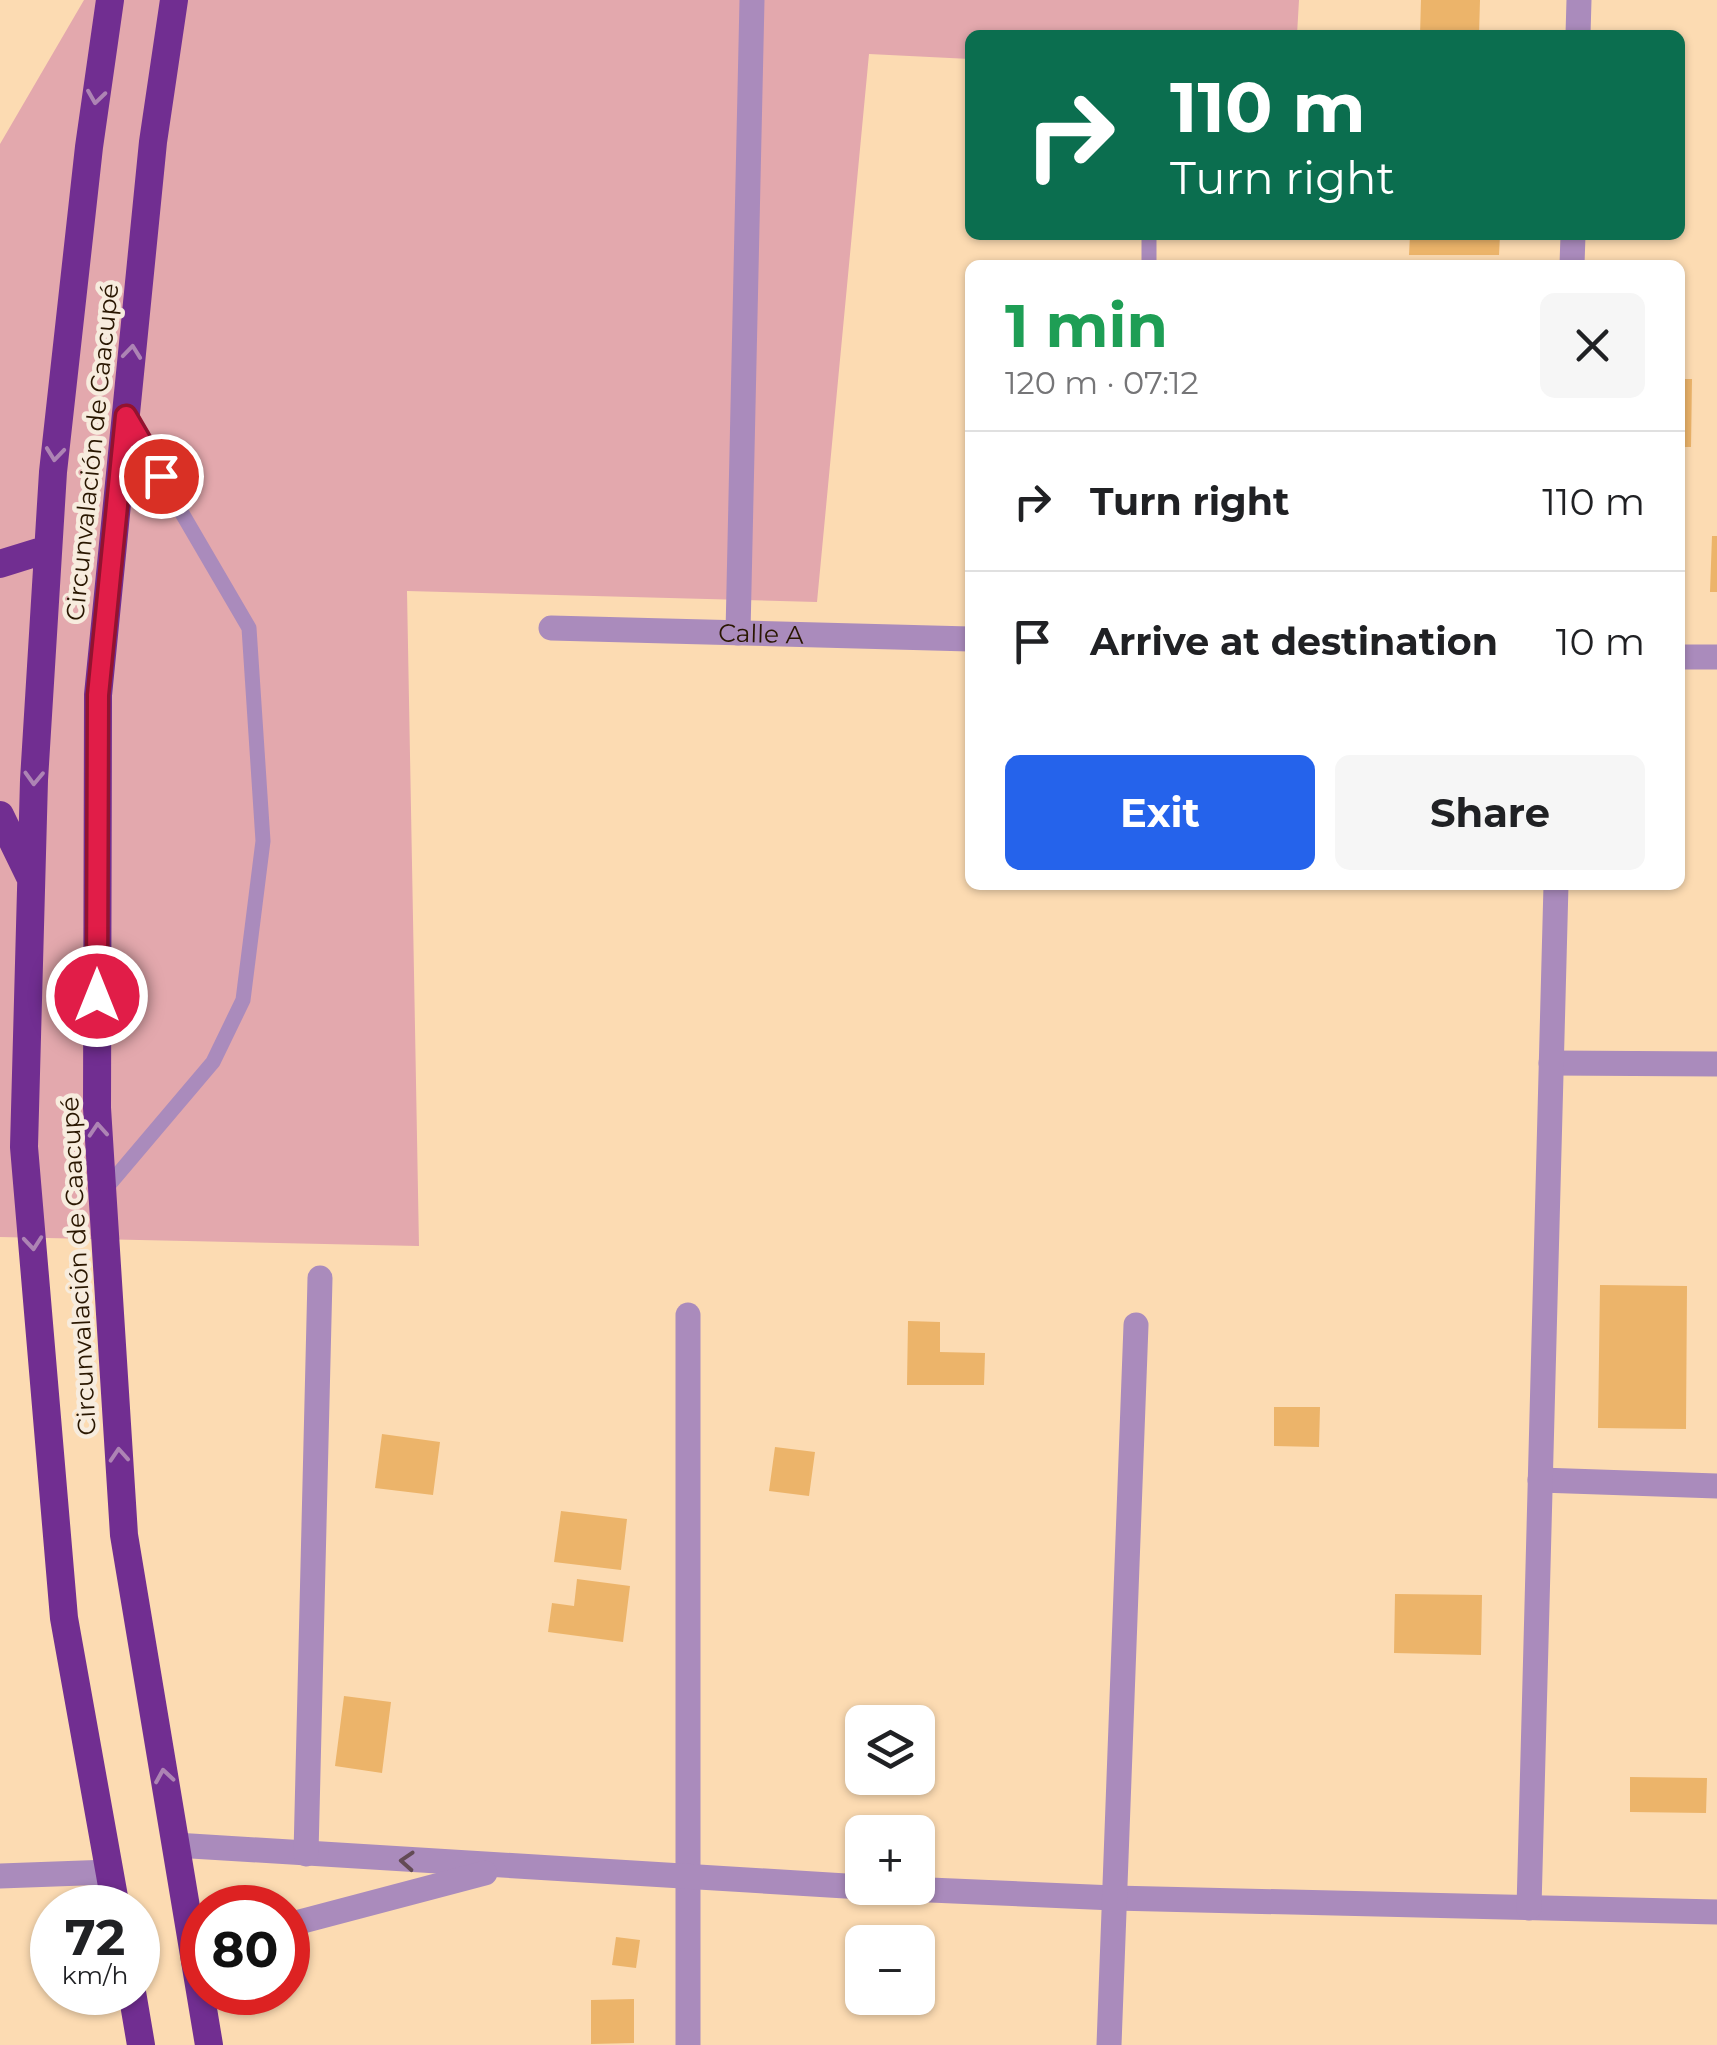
<!DOCTYPE html>
<meta charset="utf-8">
<style>
body{margin:0;font-family:Montserrat,sans-serif;background:#f6f6f6;color:#202124;height:100vh;display:flex;flex-direction:column;font-size:38px;white-space:nowrap}
*{box-sizing:border-box;margin:0}
p{font-size:32px;color:#757577}
.icon{flex:none;width:55px;height:55px;fill:none;stroke:currentColor;stroke-width:2;stroke-linecap:round;stroke-linejoin:round}
.map{position:relative;flex:1;overflow:hidden}
.panel{position:absolute;left:965px;top:260px;width:720px;height:630px;display:flex;flex-direction:column;background:#fff;border-radius:15px;box-shadow:0 2px 8px #0004}
.panel>*{flex:none}
.guide{position:absolute;left:965px;top:30px;width:720px;height:210px;border-radius:15px;box-shadow:0 2px 8px #0004;background:#0b6e4f;color:#fff;overflow:hidden}
.controls{position:absolute;left:845px;top:1705px;display:grid;gap:20px}
.controls a{display:grid;place-items:center;width:90px;height:90px;border-radius:15px;background:#fff;box-shadow:0 2px 8px #0004;font-size:50px}
.speed{position:absolute;left:30px;top:1885px;display:flex;gap:20px;font-size:50px;font-weight:700;text-align:center}
.speed>*{display:grid;place-content:center;width:130px;height:130px;border-radius:50%;background:#fff;box-shadow:0 2px 8px #0004;line-height:1}
.speed small{font-size:25px;font-weight:400}
.speed .limit{border:15px solid #d22;background:#fff;color:#111}
.pin{position:absolute;display:grid;place-items:center;width:85px;height:85px;color:#fff;margin:-42px;border:5px solid #fff;border-radius:50%;box-shadow:0 2px 10px #0007}
.me{position:absolute;width:110px;margin:-55px;rotate:0deg;stroke-linejoin:round;filter:drop-shadow(0 0 8px #0008)}
.turn{display:flex;align-items:center;gap:35px;height:210px;padding:0 40px;font-size:45px}
.turn .icon{width:130px;height:130px;stroke-width:2.5}
.turn b{display:block;font-size:70px;line-height:85px}
.round{display:grid;place-items:center;flex:none;width:105px;height:105px;border-radius:15px;background:#f6f6f6}
.overview{display:flex;align-items:center;justify-content:space-between;height:170px;padding:0 40px}
h1{font-size:60px;font-weight:700;line-height:75px;color:#1e9e55}
.button{display:flex;gap:20px;margin-top:auto;padding:20px 40px}
.button a{flex:1;height:115px;border-radius:15px;background:#2563eb;color:#fff;font-size:40px;font-weight:700;line-height:115px;text-align:center}
.button a+a{background:#f6f6f6;color:#202124}
ul{padding:0;list-style:none}
li{display:flex;align-items:center;gap:30px;height:140px;padding:0 40px;border-top:2px solid #e0e0e0}
li div{flex:1}
li b{display:block;font-size:38px}
li em{font-style:normal}
.map>svg:first-child{display:block}
.green{fill:#e3a8ad}
.building{fill:#ecb46a}
.lines{fill:none;stroke-linecap:round;stroke-linejoin:round}
.service{stroke:#aa8bbc;stroke-width:15}
.minor{stroke:#aa8bbc;stroke-width:25}
.trunk{stroke:#712e91;stroke-width:28}
.oneway{stroke:#ad84b4}
.oneway2{stroke:#634b55}
.route-casing{stroke:#92132f;stroke-width:25}
.route{stroke:#e11d48;stroke-width:18}
.labels{text-anchor:middle;dominant-baseline:central;stroke-width:9;stroke-linejoin:round;paint-order:stroke}
.street-label{font-size:25px;fill:#291600;stroke:#f7ecde}
</style>
<div class="map">
<svg width="1717" height="2045" viewBox="0 0 1717 2045">
<rect width="100%" height="100%" fill="#fcdbb2"/>
<path class="green" d="M84,0H1299L1297,35H970V59L869,54L817,602L407,591L419,1246L0,1237V144Z"/>
<path class="building" d="M1421,0H1480L1479,35H1420Z
M1410,235H1500L1499,255H1409Z
M1680,379H1692L1691,447H1680Z
M1712,536H1717V592H1710Z
M1600,1285L1687,1286L1686,1429L1598,1428Z
M908,1321L940,1322V1352L985,1353L984,1385H907Z
M1274,1407H1320L1319,1447L1274,1446Z
M382,1434L440,1442L433,1495L375,1488Z
M775,1447L815,1452L809,1496L769,1491Z
M561,1511L627,1519L621,1570L554,1562Z
M577,1579L630,1586L623,1642L548,1632L552,1603L574,1606Z
M1395,1594L1482,1595L1481,1655L1394,1653Z
M344,1696L391,1702L382,1773L335,1766Z
M1630,1777L1707,1778L1706,1813L1630,1812Z
M616,1937L640,1940L636,1968L612,1965Z
M634,1999V2043L591,2044V2000Z"/>
<g class="lines">
<path class="service" d="M1149,235V265
M102,1193L213,1062L243,1000L263,841L249,628L127,419"/>
<g class="minor">
<path d="M1578,35L1579,0"/>
<path d="M1572,265L1573,235"/>
<path id="s1" d="M551,628L970,639"/>
<path d="M738,633L752,0"/>
<path d="M1680,657H1717"/>
<path d="M1551,1063L1717,1064"/>
<path d="M688,1315V2045"/>
<path d="M1540,1480L1717,1486"/>
<path d="M175,1845L862,1887"/>
<path d="M306,1854L320,1278"/>
<path d="M0,1876L110,1872"/>
<path d="M883,1888L1114,1898L1717,1912"/>
<path d="M1529,1908L1556,885"/>
<path d="M288,1925L485,1873"/>
<path d="M1109,2045L1136,1325"/>
</g>
<path class="trunk" d="M110,0L89,147L53,472L34,780L24,1147L64,1618L116,1908
M174,0L153,142L98,695L97,1108L124,1535L209,2045
M0,564L48,549
M0,815L30,877
M132,1992L141,2045"/>
</g>
<defs><path id="oneway-chevron" d="M-2-3.5L2.5 0L-2 3.5" fill="none" stroke-width="1.6" stroke-linecap="round" stroke-linejoin="round" transform="scale(2.5)"/></defs>
<g class="oneway">
<use href="#oneway-chevron" transform="translate(96 97) rotate(98)"/>
<use href="#oneway-chevron" transform="translate(132 352) rotate(-84)"/>
<use href="#oneway-chevron" transform="translate(55 454) rotate(96)"/>
<use href="#oneway-chevron" transform="translate(34 778) rotate(92)"/>
<use href="#oneway-chevron" transform="translate(98 1130) rotate(-94)"/>
<use href="#oneway-chevron" transform="translate(33 1243) rotate(85)"/>
<use href="#oneway-chevron" transform="translate(119 1455) rotate(-94)"/>
<use href="#oneway-chevron" transform="translate(164 1776) rotate(-99)"/>
</g>
<use class="oneway2" href="#oneway-chevron" transform="translate(407 1861) rotate(-176)"/>
<g class="lines">
<g class="route-casing">
<path id="route" d="M97,996L98,695L126,416L161,476"/>
</g>
<use href="#route" class="route"/>
</g>
<g class="labels">
<g class="street-label">
<text transform="translate(92 452) rotate(-84)">Circunvalación de Caacupé</text>
<text stroke="none"><textPath href="#s1" startOffset="210">Calle A</textPath></text>
<text transform="translate(78 1266) rotate(-93)">Circunvalación de Caacupé</text>
</g>
</g>
</svg>
<div class="controls">
<a><svg class="icon" aria-label="layers" viewBox="0 0 24 24"><path d="M12 4l9 5-9 5-9-5zM3 14l9 5 9-5"/></svg></a>
<a>+</a>
<a>−</a>
</div>
<div class="speed"><div>72<small>km/h</small></div><div class="limit">80</div></div>
<div class="pin" style="left:161px;top:476px;background:#d93025"><svg class="icon" aria-label="arrive" viewBox="0 0 24 24"><path d="M6 21V4h12l-3 4 3 4H6"/></svg></div>
<svg class="me" style="left:97px;top:996px" viewBox="-20 -20 40 40"><circle r="17" fill="#e11d48" stroke="#fff" stroke-width="3"/><path d="M0-11L8 9 0 5-8 9z" fill="#fff"/></svg>
<div class="guide">
<div class="turn"><svg class="icon" aria-label="right" viewBox="0 0 24 24"><path d="M7 20v-9h11M14 6l5 5-5 5"/></svg><div><b>110 m</b>Turn right</div></div>
</div>
<section class="panel">
<div class="overview"><div><h1>1 min</h1><p>120 m · 07:12</p></div><a class="round"><svg class="icon" aria-label="close" viewBox="0 0 24 24"><path d="M6 6l12 12M18 6L6 18"/></svg></a></div>
<ul>
<li><svg class="icon" aria-label="right" viewBox="0 0 24 24"><path d="M7 20v-9h11M14 6l5 5-5 5"/></svg><div><b>Turn right</b></div><em>110 m</em></li>
<li><svg class="icon" aria-label="arrive" viewBox="0 0 24 24"><path d="M6 21V4h12l-3 4 3 4H6"/></svg><div><b>Arrive at destination</b></div><em>10 m</em></li>
</ul>
<div class="button"><a>Exit</a><a>Share</a></div>
</section>
</div>
